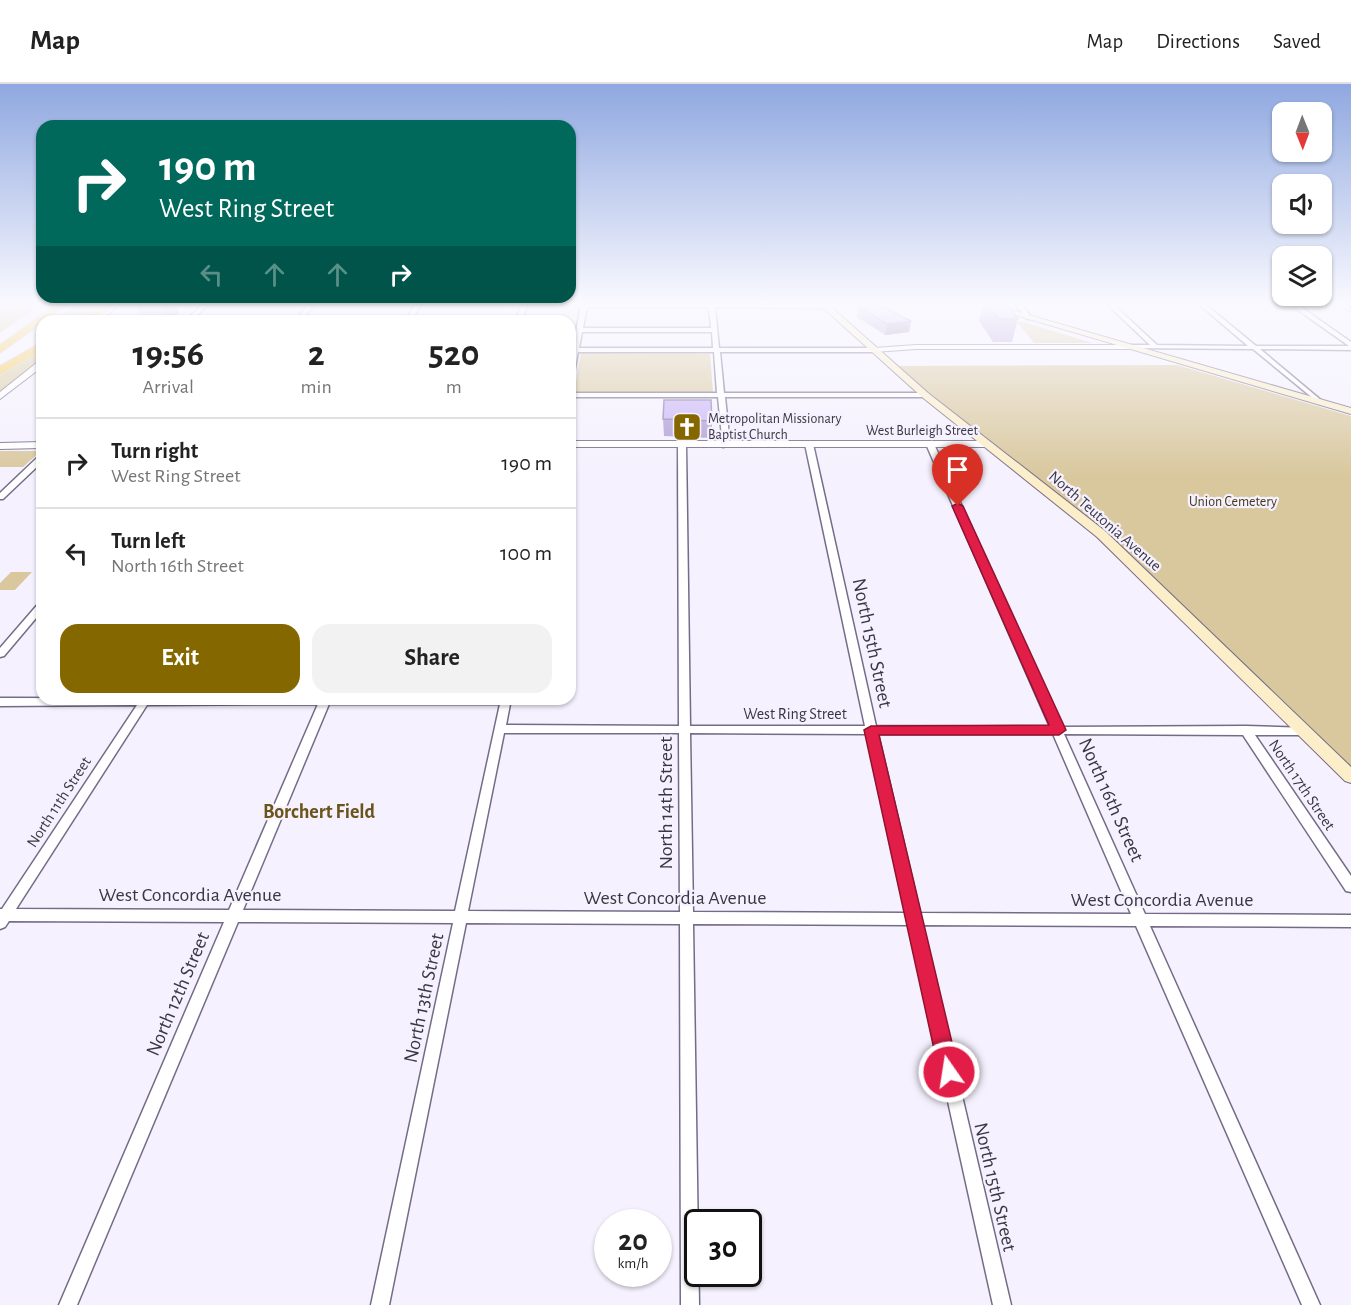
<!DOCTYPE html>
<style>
body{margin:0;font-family:"Alegreya Sans",sans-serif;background:#f2f2f2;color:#222;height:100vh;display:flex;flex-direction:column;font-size:22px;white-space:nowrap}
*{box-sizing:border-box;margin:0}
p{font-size:20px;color:#767676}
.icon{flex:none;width:33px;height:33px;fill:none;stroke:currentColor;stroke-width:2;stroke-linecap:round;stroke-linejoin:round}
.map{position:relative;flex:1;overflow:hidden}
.panel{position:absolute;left:36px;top:231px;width:540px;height:390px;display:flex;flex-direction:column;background:#fff;border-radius:18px;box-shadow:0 2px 4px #0004}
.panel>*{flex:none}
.top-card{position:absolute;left:36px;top:36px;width:540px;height:183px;border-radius:18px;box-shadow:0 2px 4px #0004;background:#00695c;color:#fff;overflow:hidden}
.needle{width:39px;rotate:179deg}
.controls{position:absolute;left:1272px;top:18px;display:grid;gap:12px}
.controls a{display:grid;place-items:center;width:60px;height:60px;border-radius:12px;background:#fff;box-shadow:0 2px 4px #0004;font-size:30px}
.speed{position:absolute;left:594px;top:1125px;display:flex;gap:12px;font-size:30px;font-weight:700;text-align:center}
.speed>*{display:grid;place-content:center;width:78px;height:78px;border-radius:50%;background:#fff;box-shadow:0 2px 4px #0004;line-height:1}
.speed small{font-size:15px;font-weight:400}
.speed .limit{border:3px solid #111;border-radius:9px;background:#fff;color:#111}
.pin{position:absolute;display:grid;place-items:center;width:51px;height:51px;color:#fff;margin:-62px -26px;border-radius:50% 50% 50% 0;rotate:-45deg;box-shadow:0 0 6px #0007}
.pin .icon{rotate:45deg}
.me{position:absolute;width:66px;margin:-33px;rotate:347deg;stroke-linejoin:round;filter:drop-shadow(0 0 4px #0008)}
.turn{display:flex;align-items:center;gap:21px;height:126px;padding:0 24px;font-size:27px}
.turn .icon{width:78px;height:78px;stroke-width:2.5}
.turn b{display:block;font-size:42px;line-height:51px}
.lanes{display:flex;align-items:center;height:57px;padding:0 24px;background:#0003;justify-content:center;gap:30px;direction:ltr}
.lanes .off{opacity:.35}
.eta{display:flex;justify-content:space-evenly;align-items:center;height:102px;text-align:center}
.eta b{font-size:36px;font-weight:700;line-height:42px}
.primary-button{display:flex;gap:12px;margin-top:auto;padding:12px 24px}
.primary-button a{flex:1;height:69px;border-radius:18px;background:#856700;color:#fff;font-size:24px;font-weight:700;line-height:69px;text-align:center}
.primary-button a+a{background:#f2f2f2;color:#222}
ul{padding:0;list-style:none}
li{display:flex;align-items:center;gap:18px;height:90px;padding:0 24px;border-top:2px solid #e0e0e0}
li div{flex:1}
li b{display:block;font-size:22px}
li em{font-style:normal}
header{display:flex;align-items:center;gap:36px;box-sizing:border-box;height:84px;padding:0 30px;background:#fff;border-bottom:2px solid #e0e0e0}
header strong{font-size:28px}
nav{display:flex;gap:33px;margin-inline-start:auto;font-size:21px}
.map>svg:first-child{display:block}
.green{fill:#d9c89e}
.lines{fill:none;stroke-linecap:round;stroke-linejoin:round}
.minor-casing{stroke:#746c87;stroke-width:3}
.tertiary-casing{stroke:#746c87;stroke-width:2}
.secondary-casing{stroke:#746c87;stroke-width:2}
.motorway-casing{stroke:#d4d3d5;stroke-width:2}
.minor{fill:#fff;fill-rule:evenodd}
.tertiary{fill:#fff;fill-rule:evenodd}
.secondary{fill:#fceec9;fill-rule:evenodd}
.motorway{fill:#f4c64c;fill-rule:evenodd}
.wall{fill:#ae9dd4}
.shaded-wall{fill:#8d7fad}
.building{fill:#cab6f7;stroke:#8d7fad;stroke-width:1.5}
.route{fill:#e11d48;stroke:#92132f;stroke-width:1.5}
.labels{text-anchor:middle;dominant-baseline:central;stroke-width:4.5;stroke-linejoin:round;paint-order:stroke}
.far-poi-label{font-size:14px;fill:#3a3642;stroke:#f5f1fe;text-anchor:start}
.far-street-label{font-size:14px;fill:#3a3642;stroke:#f5f1fe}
.far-park-label{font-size:14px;fill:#443819;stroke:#f5f1fe}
.street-label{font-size:16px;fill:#3a3642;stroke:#f5f1fe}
.near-street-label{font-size:20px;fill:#3a3642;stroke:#f5f1fe}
.quarter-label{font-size:20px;font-weight:bold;fill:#6a541a;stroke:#f5f1fe}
</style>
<header>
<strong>Map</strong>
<nav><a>Map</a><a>Directions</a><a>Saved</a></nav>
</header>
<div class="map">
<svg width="1351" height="1221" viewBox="0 0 1351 1221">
<rect width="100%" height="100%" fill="#f5f1fe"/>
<path class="green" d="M3,221H40L0,249V225Z
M76,221H105L80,237H54Z
M1017,238H1024L1092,259H1034Z
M42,264V275L0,307V289Z
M581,269L710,270L713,309H574Z
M1177,281L1351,332V693L1138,485L890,282Z
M0,367H41L23,383H0Z
M11,488H32L15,506H0V499Z"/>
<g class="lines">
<g class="minor-casing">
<path id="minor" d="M202,221H208L191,237H185Z
M308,221H314L301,237H295Z
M415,221H421L411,237H405Z
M521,221H527L522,237H516Z
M581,221H827L825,224L715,223L719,264H874L877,266L874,268H720L724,309H925L928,311L925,313H725L730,361L723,363L718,313H570V309H717L714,268H578L573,294L570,296V279ZM587,223H709L711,244H583ZM582,248H712L713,264H579Z
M1016,221H1022L1032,234L1031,235H1027Z
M1108,221H1114L1157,261L1248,262L1200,221H1206L1256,262H1349L1291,221H1298L1351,258V266L1260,265L1322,317L1323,318L1320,320L1253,265L1127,264V262L1129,261H1150Z
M806,358L813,360L876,642L1050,643L926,360L930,358L934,360L1061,643L1246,642L1309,644L1310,647L1305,651H1255L1351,792V808L1346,807L1243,651L1064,650L1145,830L1351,831V843L1150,842L1320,1221H1302L1136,842L922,841L1011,1221H993L909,841L693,840L699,1221H681L680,840L466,839L389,1221H371L453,839L238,838L77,1221H59L224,838L9,837L5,843L0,845V825H2L137,621L0,622V614L511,615L506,641L679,642L678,361L682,359L686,361L690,642H865L805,360ZM318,620L229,826L16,825L147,621ZM329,620H500L455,827L243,826ZM504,649H679L680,828L468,827ZM690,649L867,650L906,829L693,828ZM878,650H1053L1131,830L920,829Z
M39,372H42V378L3,415H0V409Z
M42,518V527L4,572L0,573V564L39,519Z"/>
</g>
<g class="tertiary-casing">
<path id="tertiary" d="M111,221H119L100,237H91Z
M916,261H1129L1133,263L1129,265H916L874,268L870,266L874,264Z
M39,277H42V283L0,315V308Z
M570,357H986L991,360L986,363H570Z
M42,358V364L0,365V359Z"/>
</g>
<g class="secondary-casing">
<path id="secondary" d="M820,221H829L928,309L1105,447L1351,683V699L1345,697L1097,453L922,313Z
M981,221H994L1351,324V330Z
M1339,221H1349L1351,228Z"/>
</g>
<g class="motorway-casing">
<path id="motorway" d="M55,221H67L0,269V261Z
M104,221H117L91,237H78Z
M42,258V266L0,291V282Z"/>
</g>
<use href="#minor" class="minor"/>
<use href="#tertiary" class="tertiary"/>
<use href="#secondary" class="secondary"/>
<use href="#motorway" class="motorway"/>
</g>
<path class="wall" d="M141,221H176L179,229L170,237H142L137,224Z
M983,221H1007L1018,235L1012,258H993L979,237Z
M858,222L911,237L909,248L885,251L857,233Z
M663,335L712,337V354L664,352Z"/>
<path class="shaded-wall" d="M167,221H176L179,229L170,237H168L163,224Z
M911,237L909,248L885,251L887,240Z"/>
<path class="building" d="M141,221H167L163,224H137Z
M988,221H1007L1018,235H998Z
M858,222H882L911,237L887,240Z
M664,316H711L712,337L663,335Z"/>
<linearGradient id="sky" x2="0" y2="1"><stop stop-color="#8fa8e0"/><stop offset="0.56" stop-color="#faf9ff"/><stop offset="1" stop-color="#faf9ff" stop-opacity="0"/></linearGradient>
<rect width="1351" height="392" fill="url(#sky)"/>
<path class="route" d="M958,419L963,422L1066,646L1059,651H879L959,988L956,995L949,998L942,995L939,988L864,646L871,642L1049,641L952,422Z"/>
<defs>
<g id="church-square" transform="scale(1.5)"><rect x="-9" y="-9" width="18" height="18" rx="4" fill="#856700" stroke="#f5f1fe"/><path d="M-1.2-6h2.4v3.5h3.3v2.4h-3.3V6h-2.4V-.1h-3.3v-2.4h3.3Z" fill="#fff"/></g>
</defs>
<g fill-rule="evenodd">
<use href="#church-square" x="687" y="343"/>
</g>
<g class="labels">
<g class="far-poi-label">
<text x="708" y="335">Metropolitan Missionary<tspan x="708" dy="16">Baptist Church</tspan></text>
</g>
<g class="far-street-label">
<text x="922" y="347">West Burleigh Street</text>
</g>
<g class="far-park-label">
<text x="1233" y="418">Union Cemetery</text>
</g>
<g class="street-label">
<text transform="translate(1105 437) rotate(41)">North Teutonia Avenue</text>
<text x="795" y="630">West Ring Street</text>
<text transform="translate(1302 701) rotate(56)">North 17th Street</text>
<text transform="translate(59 718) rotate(-57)">North 11th Street</text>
</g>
<g class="near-street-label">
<text transform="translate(872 559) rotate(78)">North 15th Street</text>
<text transform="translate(1111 716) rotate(66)">North 16th Street</text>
<text transform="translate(666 719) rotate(-90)">North 14th Street</text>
<text x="190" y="811">West Concordia Avenue</text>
<text x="675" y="814">West Concordia Avenue</text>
<text x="1162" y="816">West Concordia Avenue</text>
<text transform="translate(178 910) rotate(-67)">North 12th Street</text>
<text transform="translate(424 914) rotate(-78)">North 13th Street</text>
<text transform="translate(995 1103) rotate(77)">North 15th Street</text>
</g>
<g class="quarter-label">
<text x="319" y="728">Borchert Field</text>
</g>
</g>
</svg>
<div class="controls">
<a><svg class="needle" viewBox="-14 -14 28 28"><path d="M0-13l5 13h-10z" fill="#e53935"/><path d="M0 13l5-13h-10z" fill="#767676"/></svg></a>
<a><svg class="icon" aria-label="sound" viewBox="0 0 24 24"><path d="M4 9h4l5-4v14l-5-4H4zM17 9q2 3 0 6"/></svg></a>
<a><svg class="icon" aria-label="layers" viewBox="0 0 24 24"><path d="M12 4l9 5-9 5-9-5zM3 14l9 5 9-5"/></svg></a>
</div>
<div class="speed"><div>20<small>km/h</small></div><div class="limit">30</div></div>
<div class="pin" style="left:958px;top:422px;background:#d93025"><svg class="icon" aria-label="arrive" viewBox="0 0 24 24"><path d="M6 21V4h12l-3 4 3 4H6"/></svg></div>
<svg class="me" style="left:949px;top:988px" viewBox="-20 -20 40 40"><circle r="17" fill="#e11d48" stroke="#fff" stroke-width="3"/><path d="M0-11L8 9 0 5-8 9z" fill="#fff"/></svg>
<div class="top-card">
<div class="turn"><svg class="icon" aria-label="right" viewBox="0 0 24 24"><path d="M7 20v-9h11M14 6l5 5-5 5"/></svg><div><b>190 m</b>West Ring Street</div></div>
<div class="lanes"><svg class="icon off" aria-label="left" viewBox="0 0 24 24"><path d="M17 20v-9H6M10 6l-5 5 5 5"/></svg><svg class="icon off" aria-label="ahead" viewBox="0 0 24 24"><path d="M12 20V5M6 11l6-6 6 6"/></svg><svg class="icon off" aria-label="ahead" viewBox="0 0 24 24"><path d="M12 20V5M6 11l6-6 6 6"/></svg><svg class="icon" aria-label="right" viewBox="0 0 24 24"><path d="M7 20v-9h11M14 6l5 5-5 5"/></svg></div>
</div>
<section class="panel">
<div class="eta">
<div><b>19:56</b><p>Arrival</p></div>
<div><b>2</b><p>min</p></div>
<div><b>520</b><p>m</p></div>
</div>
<ul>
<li><svg class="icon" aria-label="right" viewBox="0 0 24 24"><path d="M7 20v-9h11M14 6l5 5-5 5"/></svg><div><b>Turn right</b><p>West Ring Street</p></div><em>190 m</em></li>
<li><svg class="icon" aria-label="left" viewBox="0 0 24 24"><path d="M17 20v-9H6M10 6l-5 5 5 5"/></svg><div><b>Turn left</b><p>North 16th Street</p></div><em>100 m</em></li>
</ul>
<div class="primary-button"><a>Exit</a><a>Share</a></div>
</section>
</div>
